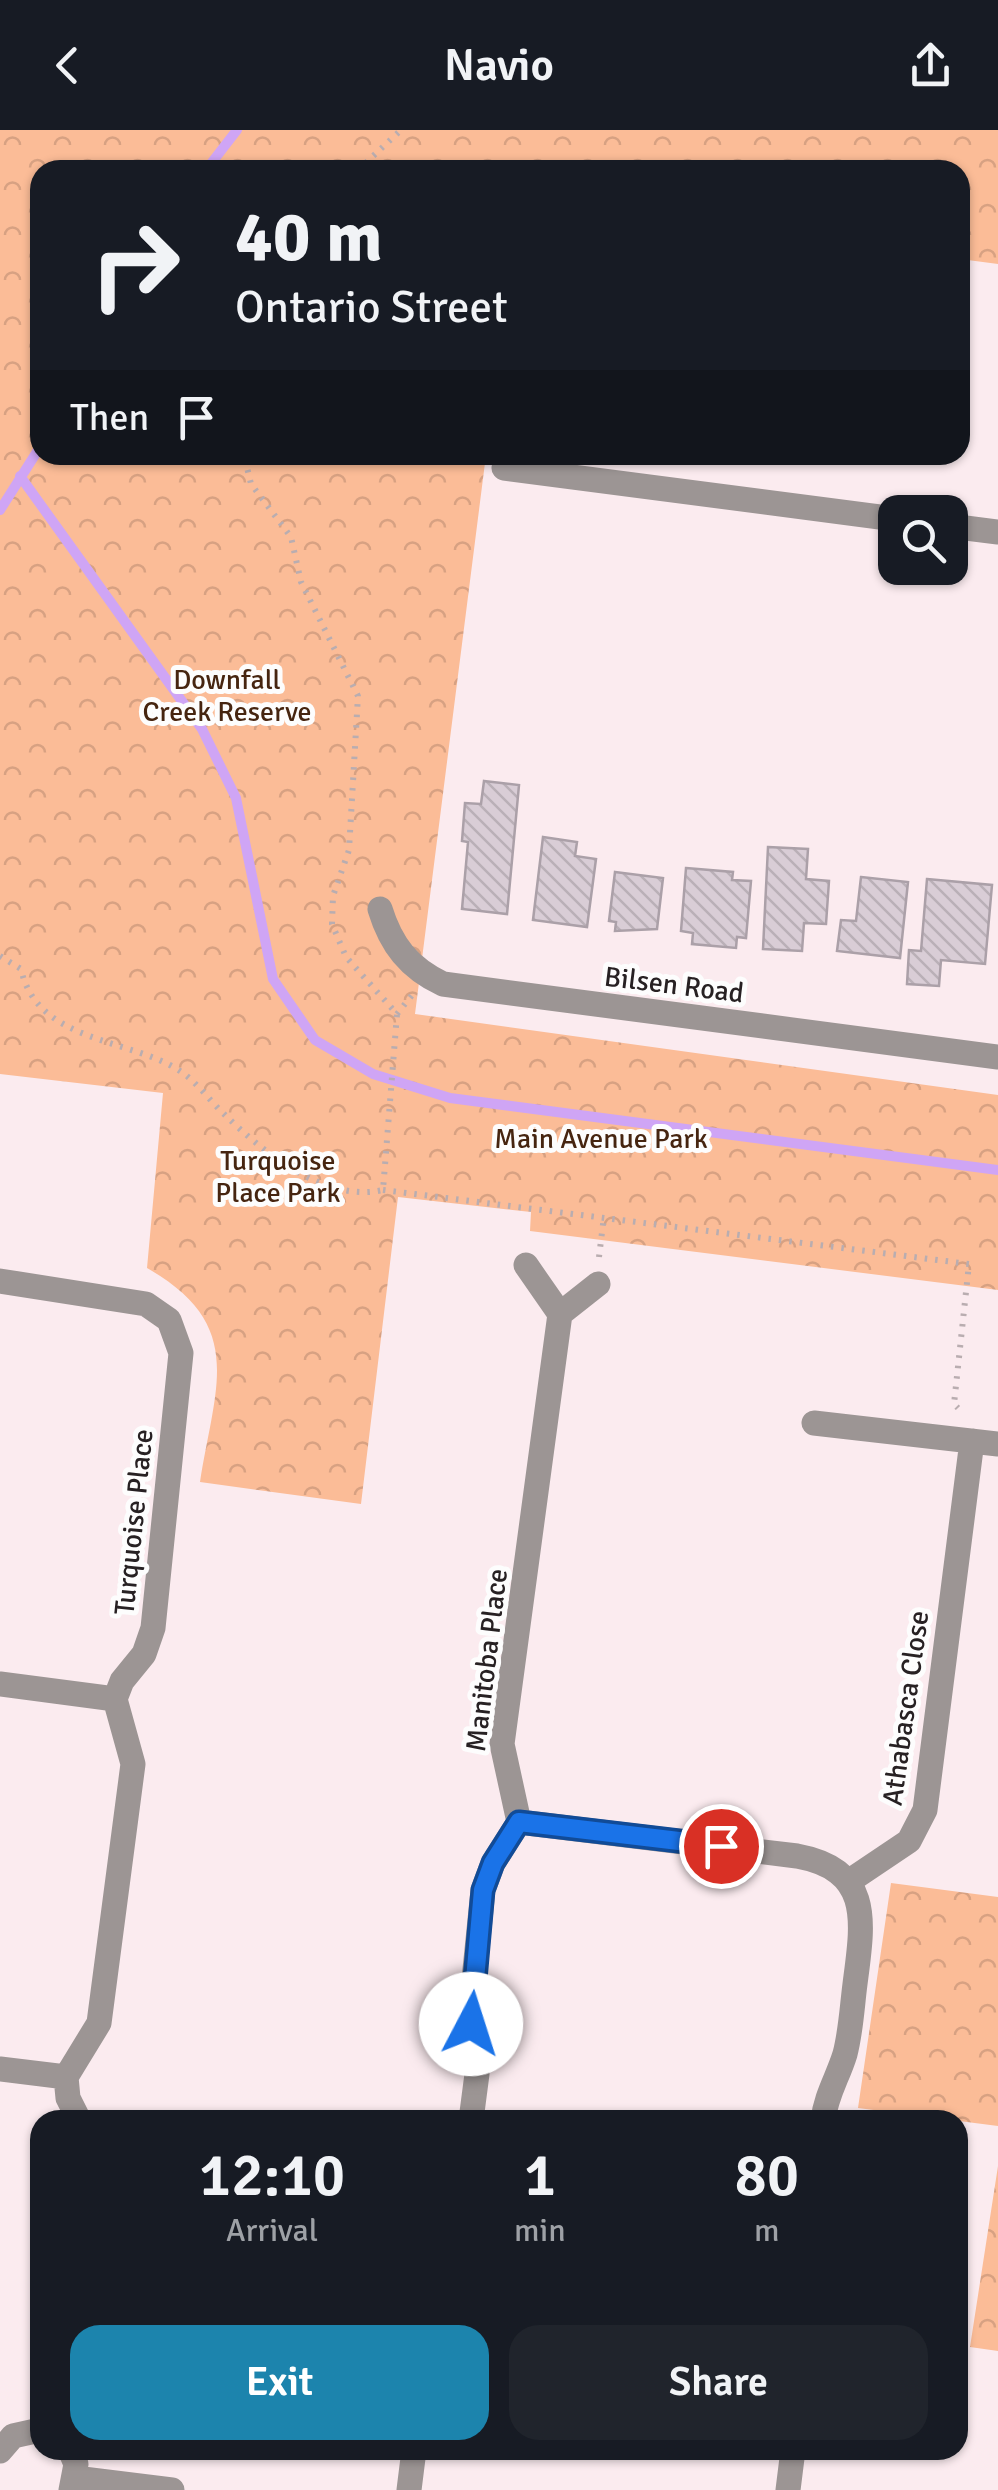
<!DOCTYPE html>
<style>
body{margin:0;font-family:Signika,sans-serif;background:#20242c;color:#f1f3f6;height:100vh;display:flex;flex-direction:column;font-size:38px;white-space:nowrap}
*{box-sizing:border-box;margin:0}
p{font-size:32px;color:#9ea1a6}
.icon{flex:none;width:55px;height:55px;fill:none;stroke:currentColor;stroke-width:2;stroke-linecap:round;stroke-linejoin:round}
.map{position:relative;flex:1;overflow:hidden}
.drawer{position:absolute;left:30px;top:1980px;width:938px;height:350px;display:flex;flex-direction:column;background:#171b24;border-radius:30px;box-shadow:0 2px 8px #0004}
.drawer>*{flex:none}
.hud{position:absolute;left:30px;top:30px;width:940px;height:305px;border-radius:30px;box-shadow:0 2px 8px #0004;background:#171b24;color:#f1f3f6;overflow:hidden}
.controls{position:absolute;left:878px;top:365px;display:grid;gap:20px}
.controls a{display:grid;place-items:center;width:90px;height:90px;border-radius:20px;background:#171b24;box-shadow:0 2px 8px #0004;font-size:50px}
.pin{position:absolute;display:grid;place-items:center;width:85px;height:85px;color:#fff;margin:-42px;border:5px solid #fff;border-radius:50%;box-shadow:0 2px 10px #0007}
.me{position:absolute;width:110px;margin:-55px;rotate:5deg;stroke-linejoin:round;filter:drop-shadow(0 0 8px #0008)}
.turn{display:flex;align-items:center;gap:35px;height:210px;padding:0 40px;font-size:45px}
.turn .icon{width:130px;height:130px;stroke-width:2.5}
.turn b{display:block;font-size:70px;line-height:85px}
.then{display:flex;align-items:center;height:95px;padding:0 40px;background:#0003;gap:20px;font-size:38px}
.eta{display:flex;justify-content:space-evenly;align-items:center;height:170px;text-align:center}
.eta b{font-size:60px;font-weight:600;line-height:70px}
.cta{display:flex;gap:20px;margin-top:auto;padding:20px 40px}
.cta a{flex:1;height:115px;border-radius:30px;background:#1c84ad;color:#fff;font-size:40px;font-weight:600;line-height:115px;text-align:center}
.cta a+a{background:#20242c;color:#f1f3f6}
header{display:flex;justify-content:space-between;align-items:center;height:130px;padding:0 40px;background:#171b24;font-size:45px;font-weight:600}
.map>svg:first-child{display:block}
.park{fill:url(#park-crowns)}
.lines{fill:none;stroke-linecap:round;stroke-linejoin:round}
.stream{stroke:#cfa5f5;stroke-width:10}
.building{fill:url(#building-back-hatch);stroke:#aba0a8;stroke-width:2.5}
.path{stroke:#b9adb0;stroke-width:6;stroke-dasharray:2.5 8;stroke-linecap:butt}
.minor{stroke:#9c9594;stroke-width:25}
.route-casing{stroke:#114b97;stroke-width:25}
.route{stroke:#1a73e8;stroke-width:18}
.labels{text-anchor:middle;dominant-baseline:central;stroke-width:10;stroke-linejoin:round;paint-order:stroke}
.park-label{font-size:28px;fill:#462510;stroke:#fdfdfd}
.street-label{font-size:28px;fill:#272123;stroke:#fdfdfd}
</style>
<header><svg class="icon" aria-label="back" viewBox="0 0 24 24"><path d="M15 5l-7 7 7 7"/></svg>Navio<svg class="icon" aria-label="share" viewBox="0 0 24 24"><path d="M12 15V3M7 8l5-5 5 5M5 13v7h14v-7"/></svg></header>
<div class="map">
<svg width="998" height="2360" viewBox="0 0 998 2360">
<defs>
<pattern id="park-crowns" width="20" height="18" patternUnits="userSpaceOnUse" patternTransform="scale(2.5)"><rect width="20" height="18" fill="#fbbc97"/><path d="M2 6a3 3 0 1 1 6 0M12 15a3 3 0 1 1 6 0" fill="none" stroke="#d7a182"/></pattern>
<pattern id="building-back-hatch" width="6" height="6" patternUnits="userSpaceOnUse" patternTransform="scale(2.5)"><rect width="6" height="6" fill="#d9cdd6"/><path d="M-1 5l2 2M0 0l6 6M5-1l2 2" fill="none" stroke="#bab0b7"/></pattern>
</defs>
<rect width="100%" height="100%" fill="#fbebef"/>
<path class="park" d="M0,0H998V134L960,129V40H40V325H486L415,884L998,965V1160L530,1101L531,1082L398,1067L361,1374L200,1352C215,1256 247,1195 147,1138L163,963L0,944Z
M891,1753L998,1767V1996L858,1978Z
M998,2036V2221L970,2217Z"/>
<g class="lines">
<path class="stream" d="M206,40L237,0
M20,346L202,599L236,668L273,849L315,910L373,944L450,968L998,1040
M0,380L40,317"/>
</g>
<path class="building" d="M484,651L519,655L507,784L462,779L468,712L462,711L465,673L481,674Z
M543,707L577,712L575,726L596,729L587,797L533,790Z
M768,717L808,719L806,749L829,751L826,794L804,793L802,821L763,819Z
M686,738L733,742L732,750L751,751L746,808L737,807L736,818L692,814L693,803L681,801Z
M615,742L663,748L657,799L615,801L616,792L609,791Z
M861,747L908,752L900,828L837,821L841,790L856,791Z
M927,749L992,755L985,834L941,830L939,856L907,854L909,820L921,821Z"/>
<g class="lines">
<path class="path" d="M358,40L401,0
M0,826L21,839C37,913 130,908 180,941C197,952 210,971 224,984C264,1023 325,1073 383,1060L397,884L346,827L332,794L333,766L349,720L358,566L301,452L291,407L251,354L244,325
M397,884L412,865
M383,1060L969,1134L954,1274L958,1278
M599,1127L604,1086"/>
<path class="minor" d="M504,338L895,389
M950,396L998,402
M380,779C391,815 409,838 443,854L998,927
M526,1135L560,1184L598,1154
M0,1151L146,1174L169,1190L181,1223L153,1498L144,1524L122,1551L115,1569L133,1634L99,1893L66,1947L68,1968L79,1990
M814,1293L998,1314
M0,1554L115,1569
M519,1692L797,1726C873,1740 863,1792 855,1854C852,1877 851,1901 845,1924C838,1947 826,1965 823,1990
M848,1752L909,1711L925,1680L972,1311
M0,1939L66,1947
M471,1990L477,1944L472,1869L483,1760L493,1733L519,1692L502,1614L560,1184
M70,2320L76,2334L71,2360
M0,2321L13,2306L40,2300
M75,2348L172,2360
M409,2360L414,2320
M788,2360L793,2320"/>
</g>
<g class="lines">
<g class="route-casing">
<path id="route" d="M471,1894L483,1760L493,1733L519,1692L721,1716"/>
</g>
<use href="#route" class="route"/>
</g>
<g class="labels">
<g class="park-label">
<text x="227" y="550">Downfall<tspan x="227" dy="32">Creek Reserve</tspan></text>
<text x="601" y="1009">Main Avenue Park</text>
<text x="278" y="1031">Turquoise<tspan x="278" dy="32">Place Park</tspan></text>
</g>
<g class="street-label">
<text transform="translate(674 855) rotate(7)">Bilsen Road</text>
<text transform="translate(134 1392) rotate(-84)">Turquoise Place</text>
<text transform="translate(487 1530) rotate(-83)">Manitoba Place</text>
<text transform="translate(906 1578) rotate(-82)">Athabasca Close</text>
</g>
</g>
</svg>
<div class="controls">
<a><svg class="icon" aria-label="search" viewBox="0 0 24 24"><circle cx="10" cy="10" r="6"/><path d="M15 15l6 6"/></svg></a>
</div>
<div class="pin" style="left:721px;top:1716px;background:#d93025"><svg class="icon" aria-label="arrive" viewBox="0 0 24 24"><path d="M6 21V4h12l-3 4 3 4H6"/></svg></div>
<svg class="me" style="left:471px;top:1894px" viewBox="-20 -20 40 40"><circle r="19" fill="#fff"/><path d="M0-13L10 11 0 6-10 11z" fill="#1a73e8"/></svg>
<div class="hud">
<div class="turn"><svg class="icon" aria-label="right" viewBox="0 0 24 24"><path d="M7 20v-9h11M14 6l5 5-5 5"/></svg><div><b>40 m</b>Ontario Street</div></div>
<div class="then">Then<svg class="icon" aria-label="arrive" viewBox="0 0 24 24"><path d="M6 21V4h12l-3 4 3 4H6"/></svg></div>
</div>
<section class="drawer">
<div class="eta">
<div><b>12:10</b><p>Arrival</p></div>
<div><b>1</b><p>min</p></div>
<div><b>80</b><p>m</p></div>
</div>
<div class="cta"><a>Exit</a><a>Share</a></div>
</section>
</div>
